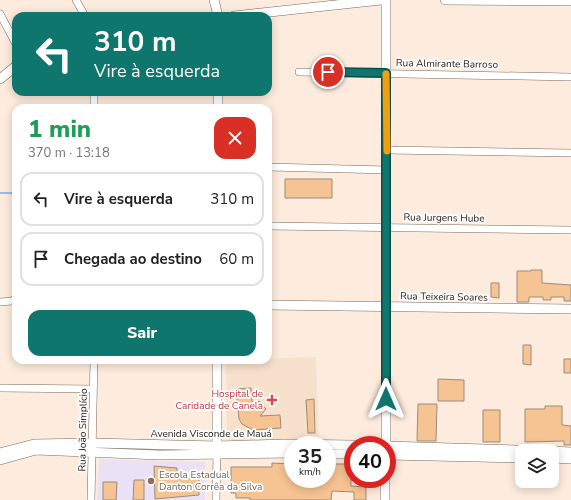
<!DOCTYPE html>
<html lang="pt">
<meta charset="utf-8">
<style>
body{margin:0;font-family:"Nunito Sans",sans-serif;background:#f2f2f2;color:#222;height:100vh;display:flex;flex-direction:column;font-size:15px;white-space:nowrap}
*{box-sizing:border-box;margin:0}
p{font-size:13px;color:#767676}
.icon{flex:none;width:22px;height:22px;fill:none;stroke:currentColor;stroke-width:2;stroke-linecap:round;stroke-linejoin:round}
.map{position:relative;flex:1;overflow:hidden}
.drawer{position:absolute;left:12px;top:104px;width:260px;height:260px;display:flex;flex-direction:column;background:#fff;border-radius:12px;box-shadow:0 2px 10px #0003}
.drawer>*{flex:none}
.top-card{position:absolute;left:12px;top:12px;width:260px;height:84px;border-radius:12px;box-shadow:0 2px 10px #0003;background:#0f766e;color:#fff;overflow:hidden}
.tools{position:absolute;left:515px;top:444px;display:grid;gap:8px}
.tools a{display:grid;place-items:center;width:44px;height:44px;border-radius:8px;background:#fff;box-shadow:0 2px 10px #0003;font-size:20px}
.speed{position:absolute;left:284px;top:436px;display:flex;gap:8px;font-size:20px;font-weight:700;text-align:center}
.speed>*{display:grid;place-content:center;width:52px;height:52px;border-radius:50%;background:#fff;box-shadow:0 2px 10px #0003;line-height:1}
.speed small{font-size:10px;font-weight:400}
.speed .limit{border:6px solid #d22;background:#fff;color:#111}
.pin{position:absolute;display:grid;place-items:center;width:34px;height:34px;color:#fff;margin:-17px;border:2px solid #fff;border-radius:50%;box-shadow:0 1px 4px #0007}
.me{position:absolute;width:44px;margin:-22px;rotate:0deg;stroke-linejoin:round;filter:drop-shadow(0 0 3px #0008)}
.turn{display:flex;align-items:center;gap:14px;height:84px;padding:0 16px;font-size:18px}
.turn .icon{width:52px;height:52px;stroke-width:2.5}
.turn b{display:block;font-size:28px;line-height:34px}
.round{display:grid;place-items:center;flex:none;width:42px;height:42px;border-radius:12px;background:#f2f2f2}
.headline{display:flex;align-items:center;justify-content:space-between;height:68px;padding:0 16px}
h1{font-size:24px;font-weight:800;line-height:30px;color:#1e9e55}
.action{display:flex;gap:8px;margin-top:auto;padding:8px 16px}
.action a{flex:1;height:46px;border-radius:12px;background:#0f766e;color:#fff;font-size:16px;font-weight:800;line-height:46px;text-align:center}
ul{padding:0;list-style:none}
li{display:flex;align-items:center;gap:12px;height:54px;margin:0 8px 6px;padding:0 8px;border:2px solid #e0e0e0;border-radius:12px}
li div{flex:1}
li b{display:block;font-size:15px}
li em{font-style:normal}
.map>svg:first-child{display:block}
.built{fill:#f8e1cc}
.education{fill:#eae1f6}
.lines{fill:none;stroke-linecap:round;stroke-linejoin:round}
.stream{stroke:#95baef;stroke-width:2}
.building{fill:#f6c393;stroke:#9b8b7d}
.street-casing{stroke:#796a5c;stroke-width:8}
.secondary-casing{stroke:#796a5c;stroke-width:10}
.street{stroke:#fff;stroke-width:7}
.secondary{stroke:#fff;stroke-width:9}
.route-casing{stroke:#0a4d48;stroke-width:10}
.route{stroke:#0f766e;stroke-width:7}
.slow{stroke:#f59e0b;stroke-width:7}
.health-dot{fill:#e0444e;stroke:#fff;stroke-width:1.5}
.education-dot{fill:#8d6e63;stroke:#fff;stroke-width:1.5}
.labels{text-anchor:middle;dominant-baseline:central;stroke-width:3.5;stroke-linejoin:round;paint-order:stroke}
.street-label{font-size:10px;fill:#201a14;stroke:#fff}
.health-label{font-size:10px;fill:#be3a42;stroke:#fff;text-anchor:end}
.education-label{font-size:10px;fill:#785e54;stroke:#fff;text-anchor:start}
</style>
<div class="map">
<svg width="571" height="500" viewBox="0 0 571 500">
<rect width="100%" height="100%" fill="#fdecdd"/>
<path class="built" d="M316,357L319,440H227L226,360Z"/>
<path class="education" d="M99,459L205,462V500H97Z"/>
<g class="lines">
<path class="stream" d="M0,193H16"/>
</g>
<path class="building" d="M285,179H332V198H285Z
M531,270H542V283L571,285V301H564V297H551V300H543V297H529V302H517V271H531Z
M491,283H499V298L491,297Z
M523,345H531V365L523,364Z
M564,359H571V373H564Z
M438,379L464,380V401H438Z
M251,388L253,410L259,401L266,409L260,416L280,415L281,428L253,430L242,424L239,419L236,389Z
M314,399L315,433H308L306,400Z
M418,404H437L436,441H417Z
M545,406H562V425L571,426V445H564V441L525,442V409H545Z
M483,410H500V442H483Z
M272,463L293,464V479H327V464H351V486L366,487V500H354V492L332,491L331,500H250V498H236V493H231V467H272Z
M154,466L177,468V479L199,478V495L155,499Z
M134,480H144V500H133Z
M103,482H117L116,500H103Z"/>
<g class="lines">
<g class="street-casing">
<path id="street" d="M76,0L85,16
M0,14L16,44
M299,72L571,77
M94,92V108
M387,150L571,153
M268,167L387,170
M16,213V228
M268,226L571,230
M0,302L12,301L16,298
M0,388L93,389
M91,500L94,360
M216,500L217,454"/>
</g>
<g class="secondary-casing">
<path id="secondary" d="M214,0L218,16
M386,0V445
M445,0L571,1
M234,16L381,0
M0,79L16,66
M218,92V108
M268,305L571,309
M217,360V451
M387,446L551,451
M552,451L571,452
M0,453L34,444L93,443L217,446L284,444L353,445
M327,454H353
M387,455L522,458
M552,458L571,459
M0,460L36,450L160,455L293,453
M385,500V479"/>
</g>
<use href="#street" class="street"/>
<use href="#secondary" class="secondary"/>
</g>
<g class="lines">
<g class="route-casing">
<path id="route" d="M328,72L386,73V399"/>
</g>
<use href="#route" class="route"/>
<path class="slow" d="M386,74L387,151"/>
</g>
<path class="health-dot" d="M270 394h4v4h4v4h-4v4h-4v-4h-4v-4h4z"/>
<circle class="education-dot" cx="151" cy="481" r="4"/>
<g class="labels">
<g class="street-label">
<text transform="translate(447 64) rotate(1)">Rua Almirante Barroso</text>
<text transform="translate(444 218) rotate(1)">Rua Jurgens Hube</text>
<text transform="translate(444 297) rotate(1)">Rua Teixeira Soares</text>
<text transform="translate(83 430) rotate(-89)">Rua João Simplício</text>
<text x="211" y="434">Avenida Visconde de Mauá</text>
</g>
<g class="health-label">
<text x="263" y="394">Hospital de<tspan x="263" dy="12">Caridade de Canela</tspan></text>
</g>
<g class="education-label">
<text x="159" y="475">Escola Estadual<tspan x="159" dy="12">Danton Corrêa da Silva</tspan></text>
</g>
</g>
</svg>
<div class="tools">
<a><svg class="icon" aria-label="layers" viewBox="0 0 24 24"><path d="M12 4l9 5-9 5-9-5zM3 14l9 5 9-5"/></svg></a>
</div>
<div class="speed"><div>35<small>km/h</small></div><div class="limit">40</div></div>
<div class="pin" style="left:328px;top:72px;background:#d93025"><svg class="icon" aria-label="arrive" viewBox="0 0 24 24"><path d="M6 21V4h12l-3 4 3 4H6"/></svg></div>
<svg class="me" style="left:386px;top:399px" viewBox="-20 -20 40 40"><path d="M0-17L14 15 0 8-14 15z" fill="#0f766e" stroke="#fff" stroke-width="4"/></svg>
<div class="top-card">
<div class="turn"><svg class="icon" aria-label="left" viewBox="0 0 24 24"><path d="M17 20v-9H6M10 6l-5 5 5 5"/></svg><div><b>310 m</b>Vire à esquerda</div></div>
</div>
<section class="drawer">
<div class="headline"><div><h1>1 min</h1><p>370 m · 13:18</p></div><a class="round" style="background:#d93025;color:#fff"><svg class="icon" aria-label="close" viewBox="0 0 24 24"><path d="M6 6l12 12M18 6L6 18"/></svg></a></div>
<ul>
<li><svg class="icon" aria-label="left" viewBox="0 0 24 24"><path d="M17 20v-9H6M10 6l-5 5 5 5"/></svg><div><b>Vire à esquerda</b></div><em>310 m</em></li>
<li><svg class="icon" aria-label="arrive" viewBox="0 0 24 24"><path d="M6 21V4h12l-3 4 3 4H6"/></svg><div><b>Chegada ao destino</b></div><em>60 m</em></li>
</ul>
<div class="action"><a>Sair</a></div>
</section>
</div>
